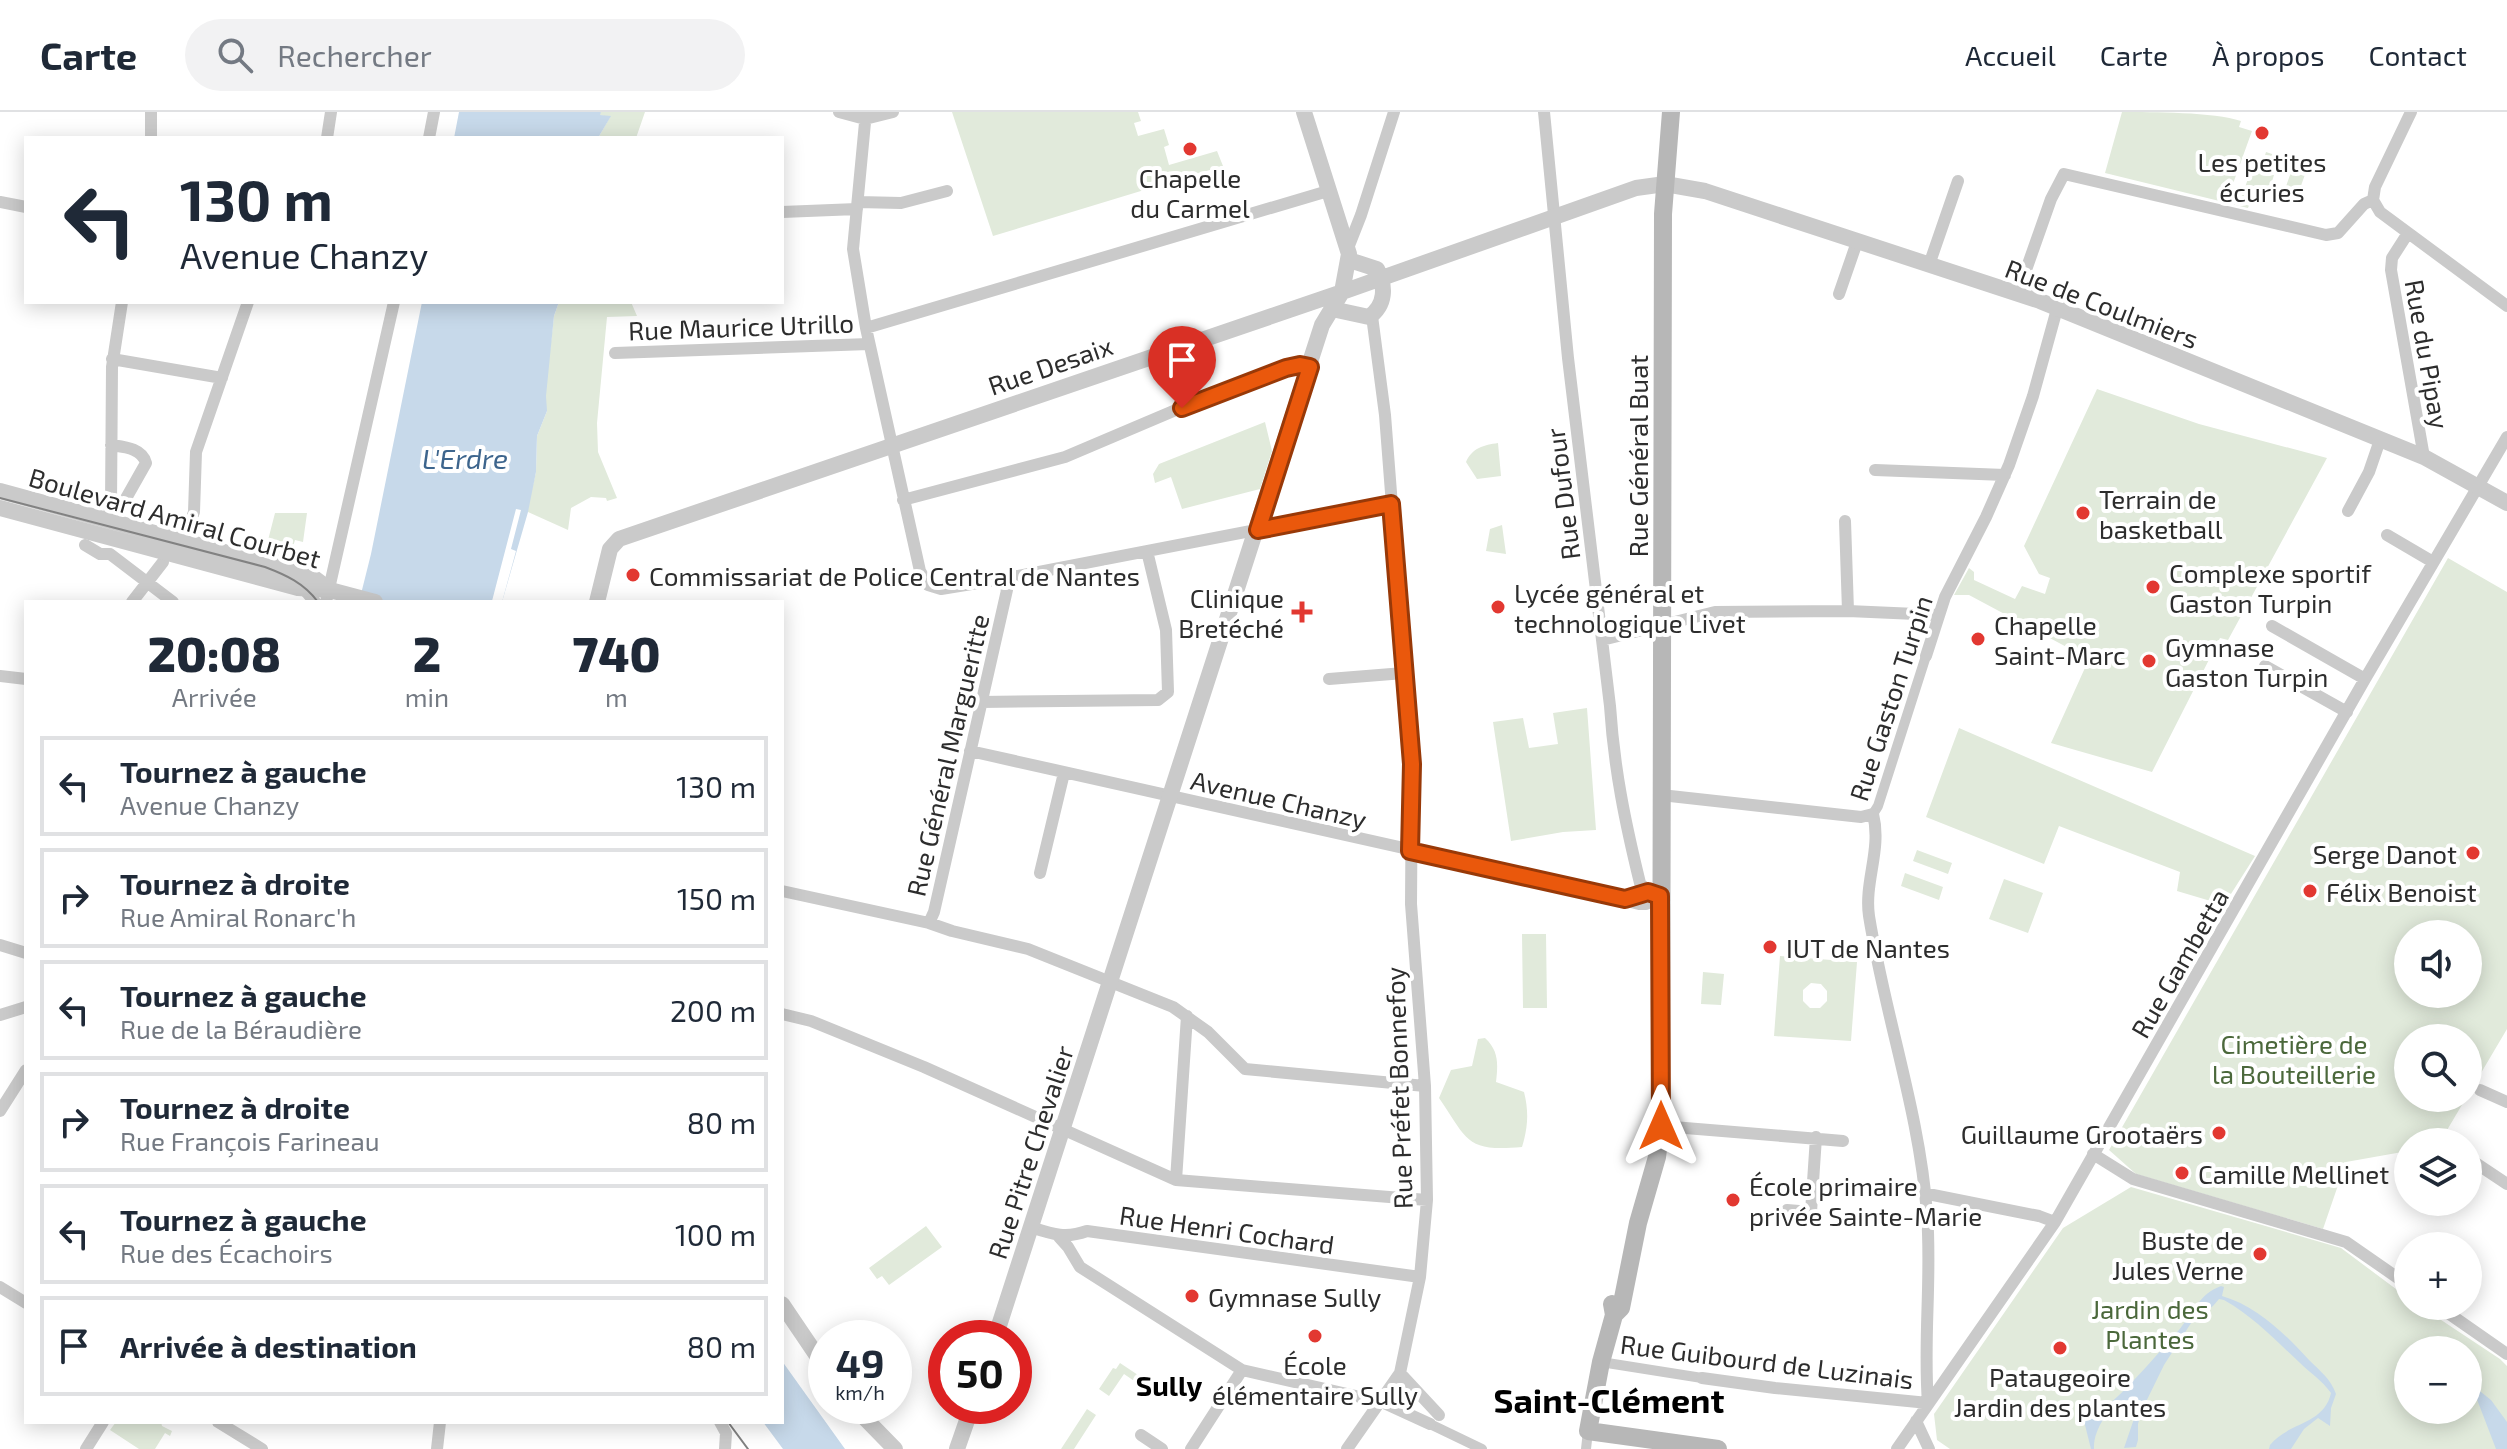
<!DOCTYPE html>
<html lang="fr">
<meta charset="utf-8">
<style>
body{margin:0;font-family:"Exo 2",sans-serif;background:#f2f2f3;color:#1f2937;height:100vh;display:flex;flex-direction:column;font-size:30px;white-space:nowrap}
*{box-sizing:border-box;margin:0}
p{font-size:26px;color:#747a83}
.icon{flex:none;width:44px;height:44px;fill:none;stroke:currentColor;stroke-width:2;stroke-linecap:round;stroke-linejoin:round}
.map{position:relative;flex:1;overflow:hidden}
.side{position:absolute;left:24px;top:488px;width:760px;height:824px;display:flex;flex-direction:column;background:#fff;border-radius:0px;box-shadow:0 4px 20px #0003}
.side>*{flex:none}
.hud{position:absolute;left:24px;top:24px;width:760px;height:168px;border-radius:0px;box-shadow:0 4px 20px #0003;background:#fff;color:#1f2937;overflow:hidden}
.controls{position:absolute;left:2394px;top:808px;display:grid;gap:16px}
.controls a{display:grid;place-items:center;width:88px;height:88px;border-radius:50%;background:#fff;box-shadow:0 4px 20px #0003;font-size:40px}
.speed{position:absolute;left:808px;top:1208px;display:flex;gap:16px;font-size:40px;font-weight:700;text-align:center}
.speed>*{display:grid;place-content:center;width:104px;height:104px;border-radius:50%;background:#fff;box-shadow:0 4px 20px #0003;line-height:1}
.speed small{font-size:20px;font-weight:400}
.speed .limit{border:12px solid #d22;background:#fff;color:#111}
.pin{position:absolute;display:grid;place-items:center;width:68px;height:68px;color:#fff;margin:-82px -34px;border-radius:50% 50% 50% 0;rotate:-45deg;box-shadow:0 0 8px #0007}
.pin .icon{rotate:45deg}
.me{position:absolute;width:88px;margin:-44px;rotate:0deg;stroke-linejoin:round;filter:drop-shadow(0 0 6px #0008)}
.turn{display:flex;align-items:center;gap:28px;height:168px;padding:0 24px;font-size:36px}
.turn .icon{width:104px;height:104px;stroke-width:2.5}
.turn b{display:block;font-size:56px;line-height:68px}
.eta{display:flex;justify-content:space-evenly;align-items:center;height:136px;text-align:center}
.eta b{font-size:48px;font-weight:800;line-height:56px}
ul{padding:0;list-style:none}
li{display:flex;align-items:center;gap:24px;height:100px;margin:0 16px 12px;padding:0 8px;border:4px solid #e0e1e3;border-radius:0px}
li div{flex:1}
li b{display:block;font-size:30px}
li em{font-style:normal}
header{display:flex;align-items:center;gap:48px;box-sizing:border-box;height:112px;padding:0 40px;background:#fff;border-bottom:2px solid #e0e1e3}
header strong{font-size:38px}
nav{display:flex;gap:44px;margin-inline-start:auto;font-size:28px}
.search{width:560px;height:72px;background:#f2f2f3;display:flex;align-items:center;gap:20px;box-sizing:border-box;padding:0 28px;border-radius:44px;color:#747a83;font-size:30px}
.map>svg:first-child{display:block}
.green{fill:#e1eadb;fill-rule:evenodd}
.water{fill:#c7d9ea}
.pier{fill:#fff}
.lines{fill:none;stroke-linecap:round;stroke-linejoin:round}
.pedestrian{stroke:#cacaca;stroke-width:10}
.minor{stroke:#cacaca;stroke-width:12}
.tertiary{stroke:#cacaca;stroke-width:16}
.secondary{stroke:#b7b7b7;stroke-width:18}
.tram{stroke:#828282;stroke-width:2}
.route-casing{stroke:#983908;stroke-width:20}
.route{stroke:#ea580c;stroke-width:14}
.poi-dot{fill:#e23831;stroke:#fff;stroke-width:3}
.labels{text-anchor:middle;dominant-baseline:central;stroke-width:8;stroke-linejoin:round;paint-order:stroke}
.poi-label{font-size:26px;fill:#2d2d2d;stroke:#fff;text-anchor:start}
.street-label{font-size:26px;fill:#2d2d2d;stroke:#fff}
.park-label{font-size:26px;fill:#4b683b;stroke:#fff}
.water-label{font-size:28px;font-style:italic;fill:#3d658d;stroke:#fff}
.neighbourhood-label{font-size:28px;font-weight:bold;fill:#000;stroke:#fff}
.district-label{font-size:34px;font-weight:bold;fill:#000;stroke:#fff}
</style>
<header>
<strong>Carte</strong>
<div class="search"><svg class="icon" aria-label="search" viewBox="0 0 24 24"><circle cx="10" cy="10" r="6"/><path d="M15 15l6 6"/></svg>Rechercher</div>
<nav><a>Accueil</a><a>Carte</a><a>À propos</a><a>Contact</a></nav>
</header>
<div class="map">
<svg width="2507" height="1337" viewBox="0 0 2507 1337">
<rect width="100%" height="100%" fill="#fff"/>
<path class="green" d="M601,0H645L636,26H598L610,5L599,3Z
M952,0H1138L1141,9L1134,11L1138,24L1164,17L1169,33L1164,35L1169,53L1217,39L1223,54L993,124Z
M2122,0C2152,0 2214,0 2241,9L2239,15L2252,19L2230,80L2242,84L2252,55L2274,63L2268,82L2255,77L2248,96L2105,61Z
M2266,40L2308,54L2297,85L2284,80L2290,63L2262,53Z
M559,190H631L637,204L607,205L597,311L598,340L617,386L607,389L606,386L591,385L571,396L568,418L528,400V394L536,360L537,324L547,299L543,298L554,204Z
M2097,277L2199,312L2327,346L2228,528L2220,526L2152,660L2051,631L2089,547L1969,483H1954L1969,456L1974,460V468L2015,487L2022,474L2045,482L2050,466L2039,462L2024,434Z
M1265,310L1272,339L1260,377L1182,397L1171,365L1155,371L1153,362L1159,352Z
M1498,331L1501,364L1477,367L1466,350C1472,336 1484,333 1498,331Z
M275,401H307L303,430L295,428L289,448L269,441L266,436Z
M1502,413L1506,442L1486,439L1490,417Z
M2448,446L2507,480V917L2468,983V926H2408V986H2466L2440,1030H2408V1039L2346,1050L2323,1117L2136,1062L2109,1038ZM2408,822H2468V882H2408Z
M1587,596L1596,718L1563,720L1511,729L1493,610L1523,606L1529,636L1558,632L1553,601Z
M1959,616L2255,744L2224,793L2177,779L2180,760L2059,714L2044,752L1926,705Z
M1917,738L1952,751L1948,762L1913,749Z
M1905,761L1943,775L1939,788L1901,774Z
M2004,767L2043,781L2028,821L1989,807Z
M1522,822H1546L1547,896H1523Z
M1780,844L1857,850L1851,929L1774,924ZM1811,871L1821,872L1827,879V889L1820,896H1810L1803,889V878Z
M1703,860L1724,862L1721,893L1701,892Z
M1485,926C1499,939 1498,952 1496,970L1524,980C1529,1000 1528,1015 1522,1035C1465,1040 1468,1028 1439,986L1451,958L1472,954L1478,927Z
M2131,1075L2341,1136L2408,1186V1194H2420L2500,1247L2507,1254V1337H1950L1937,1328L1934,1302L2063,1116ZM2408,1238H2468V1298H2408Z
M926,1114L942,1135L889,1173L882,1164L877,1167L869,1156Z
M1120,1251L1150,1271L1146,1277L1124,1262L1109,1284L1099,1277L1113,1256L1116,1257Z
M1087,1297L1096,1303L1074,1337H1061Z
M116,1310H161L162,1314L172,1319L170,1324L165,1321L155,1337H139L110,1318Z"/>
<path class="water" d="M459,0H601L600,3L611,4L598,26H454Z
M422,190H559L554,204L546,284L547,299L537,324L536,360L528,400L502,490H359L371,442Z
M2221,1174L2224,1175L2222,1184C2257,1194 2285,1222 2309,1248C2320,1259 2331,1267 2336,1282L2331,1296L2330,1314L2318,1306L2304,1317L2291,1337H2269L2270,1333C2288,1310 2324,1313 2331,1281C2322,1268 2310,1261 2299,1250C2274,1227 2254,1205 2224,1188L2219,1187L2213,1194L2193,1208L2164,1253L2142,1298L2138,1312V1328L2136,1335L2124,1336L2137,1298L2135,1292L2128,1288C2109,1293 2093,1318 2094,1337H2091L2084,1309C2111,1299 2157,1242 2179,1218C2193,1201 2199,1182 2221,1174Z
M782,1249L845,1337H783L763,1310H782Z
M2476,1276L2491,1288L2507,1310V1337H2496L2473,1277Z"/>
<path class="pier" d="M516,397L521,398L511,437L516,439L502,490H497L492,489Z"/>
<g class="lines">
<path class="pedestrian" d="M1873,702L1878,694L1926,544
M1601,1250L1702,1266
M1430,1312L1482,1337
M1586,1337L1588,1319"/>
<path class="minor" d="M839,0L865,7L893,0
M866,0L853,137L866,216L920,459L928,473L941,477L1002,467L1391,392
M1544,0L1568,246L1610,594C1614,656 1625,710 1640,771L1648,780L1660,784
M151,26V0
M327,26L331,0
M429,26L434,0
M2373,88L2380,100L2507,194
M2373,88L2375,75L2411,0
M0,90L26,95
M858,90L901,91L947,79
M782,100L857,97
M2408,121L2392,146L2391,158L2424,345
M1348,136L1361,103L1394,0
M1929,153L1958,69
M2014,181L2026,158L2051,87L2064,62L2326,123L2338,121L2364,92L2373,88
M1839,182L1857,130
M866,216L1328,79
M615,241L869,232
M112,247L222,266
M111,333C124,335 142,336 146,351L120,397
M1875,358L2005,363
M903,388L1065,345L1204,286L1286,256L1300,253L1310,255
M2348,399L2369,360L2380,328
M108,408L111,392L112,255L122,190
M1845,409L1848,499
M186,422L194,400L196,340L248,190
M2387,423L2433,450
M85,433L100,442H110L173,490
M304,477L315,490
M132,490L163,450
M326,490L394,190
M2272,514L2365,567
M1602,528L1715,500L1848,499L1939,503
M1926,544L1945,485L1986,405L2009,353L2033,284L2057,197
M2265,554L2347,600
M0,564L26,567
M1329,567L1404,561
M981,590L1158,588L1168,580L1166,518L1147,439
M970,639L1529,764L1639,792H1646L1660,784
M1661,683L1861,705L1873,702C1882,737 1864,770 1869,804C1885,904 1920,1002 1927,1102C1932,1165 1923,1228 1928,1291
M1040,761L1064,661
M782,779L929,811L952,819L1028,837L1173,895L1208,920L1245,957L1425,974
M929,811L934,800L1007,478L1002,467
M0,833L26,841
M782,902L811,909L924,955L1176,1068L1427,1088
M0,903L26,895
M2480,978L2507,990
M0,999L26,958
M1661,1014L1843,1029
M2093,1042L2133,1067L2346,1130L2408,1173
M2468,1046L2507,1072
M1176,1068L1187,904
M1923,1081L2039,1104L2055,1110
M1787,1098L1811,1100L1816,1025
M1030,1115C1052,1122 1065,1127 1087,1119L1420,1165
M1059,1125L1068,1135L1080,1155L1242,1258L1382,1290L1430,1312
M0,1175L26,1191
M2438,1194L2507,1242
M1400,1261L1439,1303
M1702,1266L1775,1276L1928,1291
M1916,1309L1929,1337
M218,1310L262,1337
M720,1310L726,1321L725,1337
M1141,1323L1162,1337
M86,1337L103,1310
M437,1337L440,1310
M1191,1337L1242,1258
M1347,1337L1400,1261L1420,1165L1427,1088L1425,974L1411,792L1412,652L1385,303L1372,204
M1897,1337L2055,1110L2365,567L2507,325"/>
<path class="tertiary" d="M1332,197L1369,205C1386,193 1386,174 1377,157L1349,148
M0,379L265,451L314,466L330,478
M0,396L298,476L330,478L375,490
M597,490L610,437L619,427L1348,178L1636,76L1665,72L1705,79L2040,189L2424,345L2507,391
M782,1192L826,1257
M995,1226L1322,213L1342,180L1349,142L1304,0
M853,1294L895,1337
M957,1337L972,1294"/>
<path class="secondary" d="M1612,1192L1614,1203L1601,1250L1588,1319L1718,1337
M1614,1203L1621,1196L1638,1111L1657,1045L1661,1014L1663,102L1671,0"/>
<path class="tram" d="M0,386L265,455C286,463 304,471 318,490
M728,1310L748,1337"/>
</g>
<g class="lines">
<g class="route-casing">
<path id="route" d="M1182,296L1286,256L1300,253L1310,255L1258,418L1391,392L1412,652L1410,739L1625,787L1648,780L1660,784L1661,1014"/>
</g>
<use href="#route" class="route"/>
</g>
<g class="poi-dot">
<circle cx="2262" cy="21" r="8"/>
<circle cx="1190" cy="37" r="8"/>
<circle cx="2083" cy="401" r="8"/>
<circle cx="633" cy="463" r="8"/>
<circle cx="2153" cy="475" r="8"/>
<circle cx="1498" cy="495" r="8"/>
<path d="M1298 488h8v8h8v8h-8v8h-8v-8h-8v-8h8z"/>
<circle cx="1978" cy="527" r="8"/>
<circle cx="2149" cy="549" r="8"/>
<circle cx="2473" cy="741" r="8"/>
<circle cx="2310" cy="779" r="8"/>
<circle cx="1770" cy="835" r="8"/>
<circle cx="2219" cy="1021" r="8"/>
<circle cx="2182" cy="1061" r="8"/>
<circle cx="1733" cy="1088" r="8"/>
<circle cx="2260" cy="1142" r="8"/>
<circle cx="1192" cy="1184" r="8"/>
<circle cx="1315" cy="1224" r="8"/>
<circle cx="2060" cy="1236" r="8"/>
</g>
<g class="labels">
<g class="poi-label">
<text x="2262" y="49" text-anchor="middle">Les petites<tspan x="2262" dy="30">écuries</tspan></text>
<text x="1190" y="65" text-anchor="middle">Chapelle<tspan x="1190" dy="30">du Carmel</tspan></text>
<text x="2099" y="386">Terrain de<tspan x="2099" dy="30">basketball</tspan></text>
<text x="2169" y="460">Complexe sportif<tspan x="2169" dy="30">Gaston Turpin</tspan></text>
<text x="649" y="463">Commissariat de Police Central de Nantes</text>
<text x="1514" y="480">Lycée général et<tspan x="1514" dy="30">technologique Livet</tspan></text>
<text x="1284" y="485" text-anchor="end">Clinique<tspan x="1284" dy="30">Bretéché</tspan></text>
<text x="1994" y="512">Chapelle<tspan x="1994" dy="30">Saint-Marc</tspan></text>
<text x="2165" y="534">Gymnase<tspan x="2165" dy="30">Gaston Turpin</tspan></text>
<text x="2457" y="741" text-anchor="end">Serge Danot</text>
<text x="2326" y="779">Félix Benoist</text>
<text x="1786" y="835">IUT de Nantes</text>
<text x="2203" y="1021" text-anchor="end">Guillaume Grootaërs</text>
<text x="2198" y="1061">Camille Mellinet</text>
<text x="1749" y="1073">École primaire<tspan x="1749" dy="30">privée Sainte-Marie</tspan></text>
<text x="2244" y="1127" text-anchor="end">Buste de<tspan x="2244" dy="30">Jules Verne</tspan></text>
<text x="1208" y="1184">Gymnase Sully</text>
<text x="1315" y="1252" text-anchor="middle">École<tspan x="1315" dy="30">élémentaire Sully</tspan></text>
<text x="2060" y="1264" text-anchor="middle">Pataugeoire<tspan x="2060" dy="30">Jardin des plantes</tspan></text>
</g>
<g class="street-label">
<text transform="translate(2102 191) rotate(21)">Rue de Coulmiers</text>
<text transform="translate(741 214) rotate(-2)">Rue Maurice Utrillo</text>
<text transform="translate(2428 242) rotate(80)">Rue du Pipay</text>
<text transform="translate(1050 253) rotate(-19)">Rue Desaix</text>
<text transform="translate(1637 344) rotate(-90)">Rue Général Buat</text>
<text transform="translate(1562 382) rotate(-97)">Rue Dufour</text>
<text transform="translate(175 405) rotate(16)">Boulevard Amiral Courbet</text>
<text transform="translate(1890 586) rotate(-72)">Rue Gaston Turpin</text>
<text transform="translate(947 643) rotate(-77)">Rue Général Margueritte</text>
<text transform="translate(1279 687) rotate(13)">Avenue Chanzy</text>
<text transform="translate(2179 851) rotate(-60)">Rue Gambetta</text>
<text transform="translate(1398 976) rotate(-92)">Rue Préfet Bonnefoy</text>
<text transform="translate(1030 1040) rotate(-72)">Rue Pitre Chevalier</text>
<text transform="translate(1227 1117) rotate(8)">Rue Henri Cochard</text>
<text transform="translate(1767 1249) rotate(7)">Rue Guibourd de Luzinais</text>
</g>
<g class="park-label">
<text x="2294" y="931">Cimetière de<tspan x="2294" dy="30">la Bouteillerie</tspan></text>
<text x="2150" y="1196">Jardin des<tspan x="2150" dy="30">Plantes</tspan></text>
</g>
<g class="water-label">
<text x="465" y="346">L'Erdre</text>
</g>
<g class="neighbourhood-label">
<text x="1169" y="1273">Sully</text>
</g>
<g class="district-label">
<text x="1609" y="1287">Saint-Clément</text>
</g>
</g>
</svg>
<div class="controls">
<a><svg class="icon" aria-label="sound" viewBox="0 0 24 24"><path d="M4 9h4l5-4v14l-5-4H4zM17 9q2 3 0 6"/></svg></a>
<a><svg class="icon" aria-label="search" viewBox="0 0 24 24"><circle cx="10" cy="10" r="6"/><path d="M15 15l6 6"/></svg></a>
<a><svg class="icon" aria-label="layers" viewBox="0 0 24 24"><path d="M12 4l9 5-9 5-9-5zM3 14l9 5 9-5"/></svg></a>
<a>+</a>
<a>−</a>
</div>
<div class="speed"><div>49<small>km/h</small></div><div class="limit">50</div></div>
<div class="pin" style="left:1182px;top:296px;background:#d93025"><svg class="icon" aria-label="arrive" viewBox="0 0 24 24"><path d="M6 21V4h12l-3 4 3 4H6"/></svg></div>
<svg class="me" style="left:1661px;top:1014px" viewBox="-20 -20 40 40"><path d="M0-17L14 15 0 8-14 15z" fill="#ea580c" stroke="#fff" stroke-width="4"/></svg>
<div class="hud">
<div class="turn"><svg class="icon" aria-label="left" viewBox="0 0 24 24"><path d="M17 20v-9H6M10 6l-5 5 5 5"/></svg><div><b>130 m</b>Avenue Chanzy</div></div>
</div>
<section class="side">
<div class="eta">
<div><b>20:08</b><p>Arrivée</p></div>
<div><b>2</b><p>min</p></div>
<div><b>740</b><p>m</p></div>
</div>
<ul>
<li><svg class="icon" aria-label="left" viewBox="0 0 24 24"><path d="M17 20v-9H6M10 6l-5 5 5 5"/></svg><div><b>Tournez à gauche</b><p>Avenue Chanzy</p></div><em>130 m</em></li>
<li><svg class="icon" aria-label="right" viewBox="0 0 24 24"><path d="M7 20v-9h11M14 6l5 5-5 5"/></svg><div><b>Tournez à droite</b><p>Rue Amiral Ronarc'h</p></div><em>150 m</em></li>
<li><svg class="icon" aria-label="left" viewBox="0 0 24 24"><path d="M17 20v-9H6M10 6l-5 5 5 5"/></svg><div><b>Tournez à gauche</b><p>Rue de la Béraudière</p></div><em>200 m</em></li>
<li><svg class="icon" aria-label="right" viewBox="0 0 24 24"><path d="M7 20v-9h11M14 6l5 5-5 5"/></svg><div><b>Tournez à droite</b><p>Rue François Farineau</p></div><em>80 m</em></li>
<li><svg class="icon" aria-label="left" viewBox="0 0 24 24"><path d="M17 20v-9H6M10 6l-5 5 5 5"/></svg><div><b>Tournez à gauche</b><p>Rue des Écachoirs</p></div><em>100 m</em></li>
<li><svg class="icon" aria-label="arrive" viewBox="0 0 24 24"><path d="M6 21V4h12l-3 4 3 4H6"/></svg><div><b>Arrivée à destination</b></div><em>80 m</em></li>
</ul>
</section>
</div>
